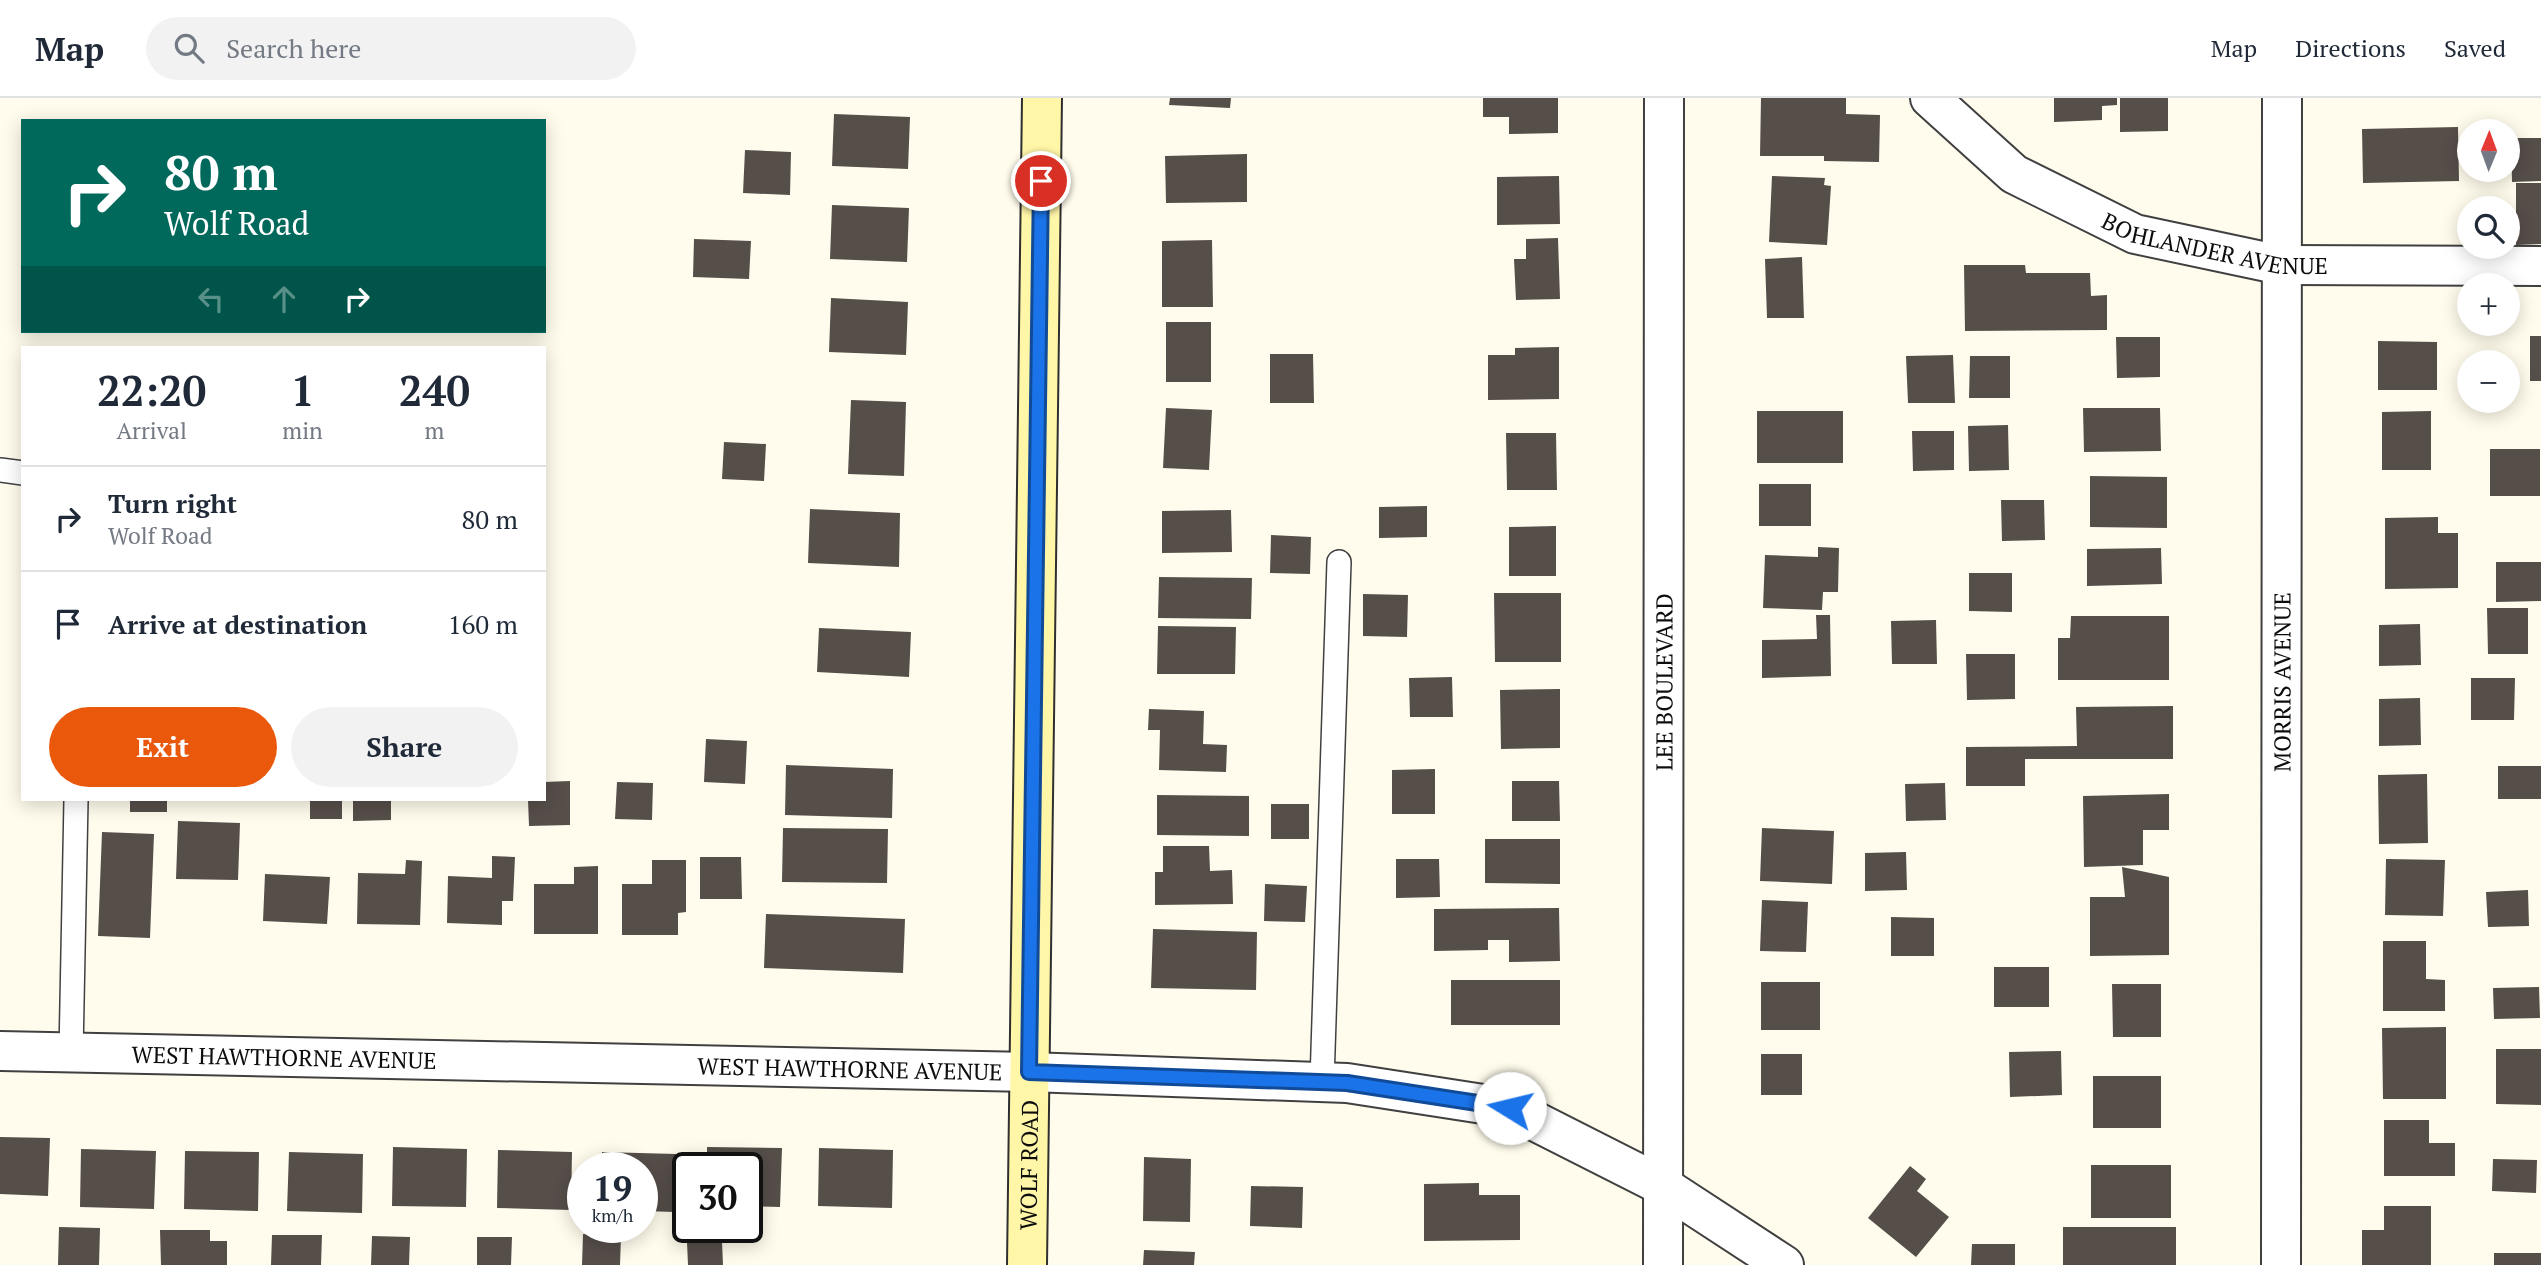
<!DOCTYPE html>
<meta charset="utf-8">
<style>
body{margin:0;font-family:"PT Serif",serif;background:#f2f2f3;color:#1f2937;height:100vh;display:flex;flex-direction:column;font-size:26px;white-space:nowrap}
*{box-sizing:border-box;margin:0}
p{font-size:23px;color:#747a83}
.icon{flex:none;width:38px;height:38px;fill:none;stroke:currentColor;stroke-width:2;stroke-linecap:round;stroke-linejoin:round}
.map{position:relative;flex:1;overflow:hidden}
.panel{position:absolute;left:21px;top:248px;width:525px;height:455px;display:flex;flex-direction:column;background:#fff;border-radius:0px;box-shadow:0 4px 18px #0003}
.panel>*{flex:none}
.hud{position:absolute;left:21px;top:21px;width:525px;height:214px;border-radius:0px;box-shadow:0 4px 18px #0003;background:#00695c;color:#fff;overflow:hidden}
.needle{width:46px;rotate:1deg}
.buttons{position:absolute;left:2457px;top:21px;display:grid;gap:14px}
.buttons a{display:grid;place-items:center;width:63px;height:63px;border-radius:50%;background:#fff;box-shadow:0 4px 18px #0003;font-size:35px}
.speed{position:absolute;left:567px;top:1054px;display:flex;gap:14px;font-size:35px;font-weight:700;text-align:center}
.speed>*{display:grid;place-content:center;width:91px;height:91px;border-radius:50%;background:#fff;box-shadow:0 4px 18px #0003;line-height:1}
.speed small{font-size:18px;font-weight:400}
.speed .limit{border:4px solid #111;border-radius:10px;background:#fff;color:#111}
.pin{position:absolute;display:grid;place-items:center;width:60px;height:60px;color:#fff;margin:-30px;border:4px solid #fff;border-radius:50%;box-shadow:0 2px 7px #0007}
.me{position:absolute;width:77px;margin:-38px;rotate:279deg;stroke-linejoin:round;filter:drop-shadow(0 0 5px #0008)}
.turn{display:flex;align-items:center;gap:24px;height:147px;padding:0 28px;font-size:32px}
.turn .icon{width:91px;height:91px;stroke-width:2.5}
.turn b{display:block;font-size:49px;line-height:60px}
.lanes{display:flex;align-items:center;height:66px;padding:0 28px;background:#0003;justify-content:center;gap:35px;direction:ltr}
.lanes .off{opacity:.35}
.eta{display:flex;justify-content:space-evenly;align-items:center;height:119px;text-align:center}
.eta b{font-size:42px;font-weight:600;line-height:49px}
.button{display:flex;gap:14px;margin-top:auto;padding:14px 28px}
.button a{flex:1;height:80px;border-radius:42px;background:#ea580c;color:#fff;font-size:28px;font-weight:600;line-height:80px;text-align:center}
.button a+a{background:#f2f2f3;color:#1f2937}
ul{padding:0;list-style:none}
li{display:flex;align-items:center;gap:21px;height:105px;padding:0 28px;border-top:2px solid #e0e1e3}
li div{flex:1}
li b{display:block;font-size:26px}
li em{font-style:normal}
header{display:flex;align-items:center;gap:42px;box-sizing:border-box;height:98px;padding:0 35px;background:#fff;border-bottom:2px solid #e0e1e3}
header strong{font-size:33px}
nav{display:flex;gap:38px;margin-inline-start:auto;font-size:24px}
.search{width:490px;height:63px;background:#f2f2f3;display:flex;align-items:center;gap:18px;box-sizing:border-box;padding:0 24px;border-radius:38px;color:#747a83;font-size:26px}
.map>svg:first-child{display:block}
.building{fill:#564e49}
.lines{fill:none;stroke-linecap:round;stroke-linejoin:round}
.service-casing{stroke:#404040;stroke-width:26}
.minor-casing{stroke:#404040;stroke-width:42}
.secondary-casing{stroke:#2f2f2f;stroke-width:42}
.service{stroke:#fff;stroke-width:23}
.minor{stroke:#fff;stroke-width:38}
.secondary{stroke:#fff6a8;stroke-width:38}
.route-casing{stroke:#114b97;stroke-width:18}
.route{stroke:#1a73e8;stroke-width:12}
.labels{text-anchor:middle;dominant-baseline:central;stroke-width:7;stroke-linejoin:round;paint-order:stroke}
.street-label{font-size:23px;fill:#0d0d0d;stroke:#fff}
</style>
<header>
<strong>Map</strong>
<div class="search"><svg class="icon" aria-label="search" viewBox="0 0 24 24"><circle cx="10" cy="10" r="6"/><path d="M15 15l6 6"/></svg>Search here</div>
<nav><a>Map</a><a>Directions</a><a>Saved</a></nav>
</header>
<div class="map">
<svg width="2541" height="1167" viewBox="0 0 2541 1167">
<rect width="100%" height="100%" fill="#fffced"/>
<path class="building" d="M1170,0H1231L1230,10L1169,7Z
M1483,0H1558V35L1509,36V19H1483Z
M1761,0H1846V16L1880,17L1879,64L1824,63V58H1760Z
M2054,0H2117V7L2102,8V22L2054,24Z
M2120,0H2168V33L2120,34Z
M834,16L910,19L908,71L832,68Z
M2458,29L2459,83L2363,85L2362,31Z
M2511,40H2541V83L2512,84Z
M745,52L791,54L790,97L743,95Z
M1247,56V104L1166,105L1165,58Z
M1559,78L1560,126L1497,127V79Z
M1772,78L1825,80L1824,87L1831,88L1827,147L1769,144Z
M2516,85H2541V146L2516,147Z
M832,107L909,110L907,164L830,161Z
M1558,140L1560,201L1516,202L1514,161H1526V141Z
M694,141L751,143L749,181L693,179Z
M1212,142L1213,209H1162V143Z
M1802,159L1804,220H1767L1765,161Z
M1964,167H2025L2026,175H2090L2091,198L2107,197V232L1965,233Z
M831,200L908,204L906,257L829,254Z
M1166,224H1211V284H1166Z
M2530,238H2541V283H2530Z
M2116,239H2160V279L2117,280Z
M2378,243L2437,244V292H2378Z
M1559,249V301L1488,302V257H1515V250Z
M1270,256H1313L1314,305H1270Z
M1953,257L1955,305H1908L1906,258Z
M1970,258H2010V300H1969Z
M851,302L906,304L904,378L848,376Z
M1166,310L1212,312L1209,372L1163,370Z
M2083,310H2160L2161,353L2084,354Z
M1757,313H1843V365H1757Z
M2431,313V372H2382V314Z
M2008,327L2009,372L1969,373L1968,328Z
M1912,333H1954V372L1913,373Z
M1506,335H1556L1557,392H1507Z
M724,344L766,346L764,383L722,381Z
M2490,351H2540V398H2490Z
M2090,378L2167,379V430L2090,429Z
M1759,386H1811V428H1759Z
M2001,402H2044L2045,442L2002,443Z
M1427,408V439L1379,440V409Z
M810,411L900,415L899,469L808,465Z
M1231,412L1232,454L1162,455V413Z
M2438,419V435H2458V490L2385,491V420Z
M1556,428V478H1509V429Z
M1271,437L1311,439L1310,476L1270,475Z
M1818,449L1839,450L1838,494H1823L1822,512L1763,510L1765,457L1818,459Z
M2161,450L2162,486L2087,488V451Z
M2496,464H2541V503L2496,504Z
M1969,475H2012V514L1969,513Z
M1159,479L1252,480L1251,521L1158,520Z
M1494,495H1561V564H1495Z
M1363,496L1408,497L1407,539L1363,538Z
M2487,510H2528V556H2488Z
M1816,517H1830L1831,578L1762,580V542L1817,541Z
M2071,518H2169V582H2058V540H2070Z
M1936,522L1937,566H1892L1891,523Z
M2420,526L2421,567L2379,568V527Z
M1158,528L1236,529L1235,576H1157Z
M819,530L911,534L909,579L817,574Z
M1966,556H2015V601L1967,602Z
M1452,579L1453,619H1410L1409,580Z
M2471,580H2515L2514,622H2471Z
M1560,591V650L1501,651L1500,592Z
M2420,600L2421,647L2379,648V601Z
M2173,608V661H2025V688H1966V649L2077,648L2076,609Z
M1149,611L1204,613L1203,646L1227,647L1226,674L1159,672L1160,632H1148Z
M706,641L747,643L745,686L704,684Z
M786,667L893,671L892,720L785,717Z
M2498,668H2541V701H2498Z
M1435,671V716H1392V672Z
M2427,676L2428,745L2379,746L2378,677Z
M570,683V727L529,728L528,702H544V684Z
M1512,683H1559L1560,723H1512Z
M617,684L653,685L652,722L615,721Z
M1945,685L1946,722L1906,723L1905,686Z
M2169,696V732H2143V767L2084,769L2083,698Z
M1157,697L1249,698V738L1157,737Z
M130,702H167V714H130Z
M310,702H342V721H310Z
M353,702H391V722L353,723Z
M1271,706H1309V741H1271Z
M178,723L240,725L238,782L176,781Z
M783,730L888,731L887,785L782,784Z
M1762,730L1834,733L1832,786L1760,783Z
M102,734L154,736L150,840L98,838Z
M1485,741H1560V786L1485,785Z
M1163,748H1209L1210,773L1232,772L1233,806L1155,807V774H1163Z
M1906,754L1907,792L1865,793V755Z
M492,758L515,759L513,803H502V827L447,825L448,778L492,780Z
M700,759H741L742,801H700Z
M1396,761H1439L1440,799L1396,800Z
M2386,761L2445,762L2443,818L2385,817Z
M406,762L422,763L420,827L357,826L358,775L405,776Z
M652,762H686V814L678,815V837H622V786H652Z
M598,768V836H534V786H574V769Z
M2122,769L2169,779V857L2090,858V799H2125Z
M265,776L330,779L327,826L263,823Z
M1265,786L1307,788L1305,824L1264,823Z
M2528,792L2529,828L2488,829L2486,794Z
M1762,802L1808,804L1806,854L1760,853Z
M1559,810L1560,863L1509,864V842H1488V852L1434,853V811Z
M766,816L905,821L903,875L764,870Z
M1891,819L1934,820V858H1891Z
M1153,831L1257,834L1256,892L1151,890Z
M2383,843H2426V881L2445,882V913H2383Z
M1994,869H2049V909H1994Z
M1451,882H1560V927H1451Z
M1761,884H1820V932H1761Z
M2112,886H2161V939H2113Z
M2539,889L2540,920L2494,921L2493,890Z
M2446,929V1001H2383L2382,930Z
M2496,951H2541V1007L2496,1006Z
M2061,953L2062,997L2010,999L2009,954Z
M1761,956H1802V997H1761Z
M2093,978H2161V1030H2093Z
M2384,1022H2429V1045H2455V1078H2384Z
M0,1039L50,1040L48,1098L0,1096Z
M393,1049L467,1051L466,1109L392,1108Z
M707,1049L782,1050L780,1109L747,1108V1069H707Z
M819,1050L893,1052L892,1110L818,1108Z
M81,1051L156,1053L154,1111L80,1109Z
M498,1052L572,1054L571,1112L497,1110Z
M185,1053L259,1054L258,1113L184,1111Z
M289,1054L363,1056L362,1115L287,1113Z
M602,1054L676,1056L675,1114L642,1113V1069H601Z
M1144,1059L1191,1061L1190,1124L1143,1123Z
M2493,1061L2537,1062L2536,1095L2492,1093Z
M2091,1067H2171V1120H2091Z
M1910,1068L1926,1081L1917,1093L1949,1119L1916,1159L1868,1120Z
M1479,1085V1097H1520V1142L1424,1143V1086Z
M1251,1088L1303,1089L1302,1130L1250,1128Z
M2384,1108H2431V1167H2362V1132H2384Z
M59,1129L100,1130L99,1167H58Z
M2063,1129H2176V1167H2063Z
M160,1132H210V1143H227V1167H161Z
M583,1136L621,1138L620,1167H582Z
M272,1137H322L321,1167H271Z
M372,1138L410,1139L409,1167H371Z
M477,1139H512L511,1167H477Z
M722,1143L723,1167H688L687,1144Z
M1972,1146H2015V1167H1971Z
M1144,1152L1195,1154L1194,1167H1143Z
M2494,1155H2541V1167H2494Z"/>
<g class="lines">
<g class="service-casing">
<path id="service" d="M0,372L23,375
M71,955L76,702
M1322,983L1339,464"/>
</g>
<g class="minor-casing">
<g id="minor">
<path id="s1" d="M1930,0L2014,76L2135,136L2281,167L2541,168"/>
<path id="s2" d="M0,953L1029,974L1347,985L1509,1010L1663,1088L1784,1167"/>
<path id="s3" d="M1663,1167L1664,0"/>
<path id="s4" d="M2281,1167L2282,0"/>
</g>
</g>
<g class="secondary-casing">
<g id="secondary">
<path id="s5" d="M1027,1167L1042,0"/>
</g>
</g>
<use href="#service" class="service"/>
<use href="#minor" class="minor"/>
<use href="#secondary" class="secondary"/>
</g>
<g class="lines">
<g class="route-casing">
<path id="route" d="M1041,83L1029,974L1347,985L1510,1010"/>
</g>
<use href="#route" class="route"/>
</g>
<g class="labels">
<g class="street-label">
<text stroke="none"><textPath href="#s1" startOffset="329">BOHLANDER AVENUE</textPath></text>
<text stroke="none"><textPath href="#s4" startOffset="583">MORRIS AVENUE</textPath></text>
<text stroke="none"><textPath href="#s3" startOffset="583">LEE BOULEVARD</textPath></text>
<text stroke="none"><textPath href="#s2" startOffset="284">WEST HAWTHORNE AVENUE</textPath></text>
<text stroke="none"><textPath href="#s2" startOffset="850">WEST HAWTHORNE AVENUE</textPath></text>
<text stroke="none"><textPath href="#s5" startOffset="100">WOLF ROAD</textPath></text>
</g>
</g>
</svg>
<div class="buttons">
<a><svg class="needle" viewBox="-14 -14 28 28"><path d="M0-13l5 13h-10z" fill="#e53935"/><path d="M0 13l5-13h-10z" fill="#747a83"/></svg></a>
<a><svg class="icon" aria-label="search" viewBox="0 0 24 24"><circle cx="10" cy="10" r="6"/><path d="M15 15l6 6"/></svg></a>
<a>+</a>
<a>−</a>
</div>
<div class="speed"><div>19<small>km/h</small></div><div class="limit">30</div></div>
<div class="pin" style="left:1041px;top:83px;background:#d93025"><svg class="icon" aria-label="arrive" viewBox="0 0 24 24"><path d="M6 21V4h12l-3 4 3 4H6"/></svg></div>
<svg class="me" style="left:1510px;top:1010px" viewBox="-20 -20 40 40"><circle r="19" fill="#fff"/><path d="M0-13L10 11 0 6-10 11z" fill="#1a73e8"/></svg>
<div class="hud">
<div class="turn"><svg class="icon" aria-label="right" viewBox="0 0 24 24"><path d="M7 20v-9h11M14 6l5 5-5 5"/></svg><div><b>80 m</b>Wolf Road</div></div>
<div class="lanes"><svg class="icon off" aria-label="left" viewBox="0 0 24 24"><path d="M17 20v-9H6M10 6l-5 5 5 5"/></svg><svg class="icon off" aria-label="ahead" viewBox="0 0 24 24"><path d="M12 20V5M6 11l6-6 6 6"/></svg><svg class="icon" aria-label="right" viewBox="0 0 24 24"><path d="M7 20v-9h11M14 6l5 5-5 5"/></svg></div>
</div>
<section class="panel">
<div class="eta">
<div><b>22:20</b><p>Arrival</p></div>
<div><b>1</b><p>min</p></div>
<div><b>240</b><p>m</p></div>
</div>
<ul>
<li><svg class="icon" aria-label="right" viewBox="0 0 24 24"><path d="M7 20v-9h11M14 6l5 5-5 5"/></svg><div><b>Turn right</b><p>Wolf Road</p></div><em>80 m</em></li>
<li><svg class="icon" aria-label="arrive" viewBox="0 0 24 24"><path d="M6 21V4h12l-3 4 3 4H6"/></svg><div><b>Arrive at destination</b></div><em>160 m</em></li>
</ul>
<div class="button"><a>Exit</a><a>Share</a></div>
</section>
</div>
